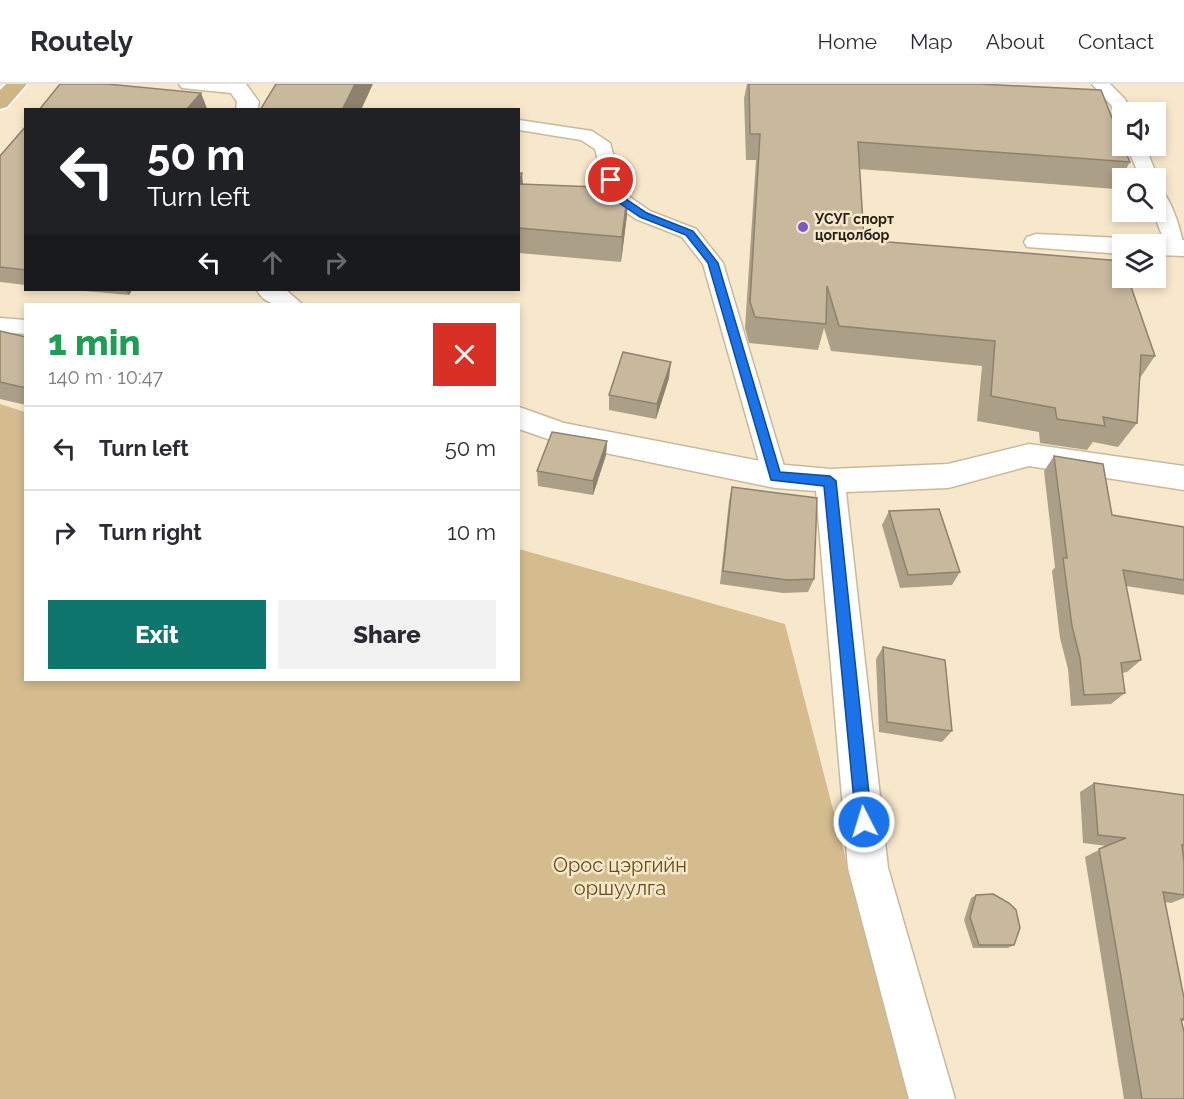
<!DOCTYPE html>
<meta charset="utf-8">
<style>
body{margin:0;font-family:Raleway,sans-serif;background:#f2f2f3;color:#2b2b33;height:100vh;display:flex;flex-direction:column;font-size:22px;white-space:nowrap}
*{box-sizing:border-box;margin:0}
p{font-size:20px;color:#7c7c81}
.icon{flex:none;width:33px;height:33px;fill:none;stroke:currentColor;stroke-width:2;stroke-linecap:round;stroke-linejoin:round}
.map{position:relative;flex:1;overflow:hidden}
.details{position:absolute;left:24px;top:219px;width:496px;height:378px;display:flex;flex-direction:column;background:#fff;border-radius:0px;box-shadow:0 3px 9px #0003}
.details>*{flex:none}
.guide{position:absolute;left:24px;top:24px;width:496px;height:183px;border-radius:0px;box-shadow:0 3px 9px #0003;background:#202124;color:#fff;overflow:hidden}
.fabs{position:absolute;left:1112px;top:18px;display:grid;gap:12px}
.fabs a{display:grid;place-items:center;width:54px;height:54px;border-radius:0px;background:#fff;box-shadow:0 3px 9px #0003;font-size:30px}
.pin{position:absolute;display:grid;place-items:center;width:51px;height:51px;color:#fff;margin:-26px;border:3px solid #fff;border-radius:50%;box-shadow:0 2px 6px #0007}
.me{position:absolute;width:66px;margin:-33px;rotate:355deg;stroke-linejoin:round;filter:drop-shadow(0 0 4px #0008)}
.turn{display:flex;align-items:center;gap:21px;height:126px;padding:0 24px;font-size:27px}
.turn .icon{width:78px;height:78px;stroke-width:2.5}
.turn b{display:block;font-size:42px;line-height:51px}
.lanes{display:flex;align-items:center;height:57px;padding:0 24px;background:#0003;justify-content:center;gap:30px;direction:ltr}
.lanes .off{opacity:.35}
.round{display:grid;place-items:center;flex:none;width:63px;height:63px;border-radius:0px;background:#f2f2f3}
.head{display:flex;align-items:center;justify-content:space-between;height:102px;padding:0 24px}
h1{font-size:36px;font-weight:800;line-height:45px;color:#1e9e55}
.cta{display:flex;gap:12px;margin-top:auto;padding:12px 24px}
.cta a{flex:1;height:69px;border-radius:0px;background:#0f766e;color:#fff;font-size:24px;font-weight:800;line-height:69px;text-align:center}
.cta a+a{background:#f2f2f3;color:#2b2b33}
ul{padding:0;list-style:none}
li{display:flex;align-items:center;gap:18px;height:84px;padding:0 24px;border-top:2px solid #e1e1e2}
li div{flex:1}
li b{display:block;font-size:22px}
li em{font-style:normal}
header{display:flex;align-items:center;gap:36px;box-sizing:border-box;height:84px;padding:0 30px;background:#fff;border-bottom:2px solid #e1e1e2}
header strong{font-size:28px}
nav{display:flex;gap:33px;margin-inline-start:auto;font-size:21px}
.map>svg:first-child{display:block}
.green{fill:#d4bc8f}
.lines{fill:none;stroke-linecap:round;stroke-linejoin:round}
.service-casing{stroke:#c8b99d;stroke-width:3}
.minor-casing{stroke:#c8b99d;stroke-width:3}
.primary-casing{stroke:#fff;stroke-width:3}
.service{fill:#fff;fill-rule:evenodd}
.minor{fill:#fff;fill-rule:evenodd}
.primary{fill:#cdb584;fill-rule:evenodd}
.wall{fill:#ac9f87}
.shaded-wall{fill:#8c826e}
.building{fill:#c8b99d;stroke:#8c826e;stroke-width:1.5}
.route{fill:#1a73e8;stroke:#114b97;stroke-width:1.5}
.poi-dot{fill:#7b58d2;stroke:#f8e8cb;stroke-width:2}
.labels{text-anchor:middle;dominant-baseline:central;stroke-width:5;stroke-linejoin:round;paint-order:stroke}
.far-poi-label{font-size:14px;font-weight:bold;fill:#241e14;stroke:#f8e8cb;text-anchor:start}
.near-park-label{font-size:20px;fill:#674d17;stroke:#f8e8cb}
</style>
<header>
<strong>Routely</strong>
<nav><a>Home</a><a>Map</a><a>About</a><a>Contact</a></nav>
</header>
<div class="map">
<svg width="1184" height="1015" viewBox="0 0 1184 1015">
<rect width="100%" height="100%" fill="#f8e8cb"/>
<path class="green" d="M0,320L25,328L26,596H519V465L785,540L908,1015H0Z"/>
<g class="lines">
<g class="service-casing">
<path id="service" d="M1092,0H1110L1125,15L1131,28H1122V33L1117,32L1111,21Z
M519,36L592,47L610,59L624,109L650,127L696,145L723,179L787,392L784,399L775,402L766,399L763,392L703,180L682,153L636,135L608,116L595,65L581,56L519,46Z
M1127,62H1145L1158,94L1156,98L1155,94H1140Z
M1155,102C1170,106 1184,154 1184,169L1170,168L1167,164L1153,128Z
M0,234L26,236V250L0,248Z"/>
</g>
<g class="minor-casing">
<path id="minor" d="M179,0H246L259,18L257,26H236L237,18L231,9L182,4Z
M1036,150L1122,154L1131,157L1133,160H1122V170L1027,163L1024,158L1027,153Z
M1155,155L1184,156V172L1155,171V160H1144Z
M257,206H286L302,220C285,222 265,223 257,206Z
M519,323L564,339L775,380L830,385L948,380L1029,360L1184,382V406L1029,382L948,404L846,408L888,784L955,1015H909L848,784L816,407L775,404L562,360L519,345Z"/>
</g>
<g class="primary-casing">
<path id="primary" d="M6,0H27L7,23L0,25V6Z"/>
</g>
<use href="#service" class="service"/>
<use href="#minor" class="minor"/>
<use href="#primary" class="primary"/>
</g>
<path class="wall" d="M747,0H979L1130,78L1115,105L859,85L864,156L1155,272L1140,294L1137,339L1118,363L1093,358L1087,366L1040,359L1039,348L977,337L982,282L831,267L824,244L818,266L749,259L745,244L756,76H746L744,14Z
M26,42V201L0,198V72Z
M519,89L523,100L628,106L627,131L621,178L519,169Z
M74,206H132L129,211Z
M0,247L26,253V321L0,315Z
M669,294L656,335L609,326V311Z
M607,357L606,371L593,411L538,402L537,387Z
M1054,372L1112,431L1184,443V511L1126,502L1141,576L1127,588L1122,589L1125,609L1111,620L1071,622L1068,585L1060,554L1052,487L1055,483L1044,387Z
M732,403L814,495L808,508L783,509L720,500L729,417Z
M889,427L960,488L952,501L900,504L882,441Z
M883,563L952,647L942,658L879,648L876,575Z
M1094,699L1184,711V771H1183L1184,778V814L1171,819L1165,818L1184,914V937H1182L1184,1015H1124L1085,773L1107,762L1083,759L1080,708Z
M976,811L1014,861L1008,864H973L964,836L971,814Z"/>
<path class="shaded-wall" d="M355,0H373L361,26H342Z
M201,9L207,24L206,26H186Z
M522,89L524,114L519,107V98Z
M628,106L627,131L621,178L622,153Z
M126,206H132L129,211Z
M671,278L669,294L656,335L657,320Z
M607,357L606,371L593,411V397Z"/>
<path class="building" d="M60,0H107L201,9L186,26H39Z
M276,0H355L342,26H260Z
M749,0H979L1101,6L1122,59V62H1123L1130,78L858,58L864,156L1122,177V194H1128L1155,272L1141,271L1137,339L1103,333L1105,342L1057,335L1055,324L991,312L995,257L839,242L827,202L826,240L755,233L750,218L760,50H750Z
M26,42V186L0,183V72Z
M519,89H522L519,98Z
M519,100L624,104L628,106L622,153L519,144Z
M0,247L26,253V304L0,298Z
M623,268L671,278L657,320L609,311Z
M552,348L607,357L593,397L537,387Z
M1054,372L1103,380L1112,431L1184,443V496L1123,486L1141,576L1121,579L1125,609L1084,611L1080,574L1072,542L1063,474H1067Z
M732,403L817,414L814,495L787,496L723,487Z
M939,425L960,488L908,491L889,427Z
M883,563L945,576L952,647L887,638Z
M1094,699L1184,711V761H1182L1184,778V811L1163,808L1184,914V935H1181L1184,948V1015H1142L1099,765L1126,754L1098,751Z
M993,810L1009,819L1016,826L1020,844L1014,861H979L970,833L976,811Z"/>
<path class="route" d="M611,93L616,96L620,111L647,129L693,147L718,179L780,388L830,392L836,397L872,738L869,743L864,746L858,743L856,738L824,402L771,396L708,179L686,151L640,133L612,114L607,96Z"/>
<circle class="poi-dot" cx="803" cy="143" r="6"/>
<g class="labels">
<g class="far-poi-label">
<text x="815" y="135">УСУГ спорт<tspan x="815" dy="16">цогцолбор</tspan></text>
</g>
<g class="near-park-label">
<text x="620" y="781">Орос цэргийн<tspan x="620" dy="23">оршуулга</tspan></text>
</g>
</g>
</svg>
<div class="fabs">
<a><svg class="icon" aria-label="sound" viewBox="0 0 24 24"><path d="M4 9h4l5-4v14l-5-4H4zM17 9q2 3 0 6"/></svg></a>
<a><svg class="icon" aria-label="search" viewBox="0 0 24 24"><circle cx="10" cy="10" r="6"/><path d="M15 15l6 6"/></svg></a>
<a><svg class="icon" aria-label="layers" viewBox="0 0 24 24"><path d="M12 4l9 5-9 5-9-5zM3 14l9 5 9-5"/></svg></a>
</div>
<div class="pin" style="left:611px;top:96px;background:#d93025"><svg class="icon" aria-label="arrive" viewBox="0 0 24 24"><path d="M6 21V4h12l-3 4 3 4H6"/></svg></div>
<svg class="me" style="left:864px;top:738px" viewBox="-20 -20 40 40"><circle r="17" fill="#1a73e8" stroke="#fff" stroke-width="3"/><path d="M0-11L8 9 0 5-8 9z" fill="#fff"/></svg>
<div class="guide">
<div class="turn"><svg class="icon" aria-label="left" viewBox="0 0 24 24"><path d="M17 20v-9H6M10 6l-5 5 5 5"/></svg><div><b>50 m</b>Turn left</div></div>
<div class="lanes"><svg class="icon" aria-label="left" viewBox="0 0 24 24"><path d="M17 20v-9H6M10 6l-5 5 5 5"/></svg><svg class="icon off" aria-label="ahead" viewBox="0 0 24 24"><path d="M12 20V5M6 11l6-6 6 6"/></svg><svg class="icon off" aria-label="right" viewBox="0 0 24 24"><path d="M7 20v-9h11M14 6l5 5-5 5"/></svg></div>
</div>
<section class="details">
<div class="head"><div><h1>1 min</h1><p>140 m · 10:47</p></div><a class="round" style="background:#d93025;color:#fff"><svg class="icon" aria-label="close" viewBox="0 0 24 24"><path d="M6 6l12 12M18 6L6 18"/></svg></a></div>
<ul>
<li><svg class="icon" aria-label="left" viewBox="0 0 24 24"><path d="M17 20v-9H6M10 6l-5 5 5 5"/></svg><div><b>Turn left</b></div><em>50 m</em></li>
<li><svg class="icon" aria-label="right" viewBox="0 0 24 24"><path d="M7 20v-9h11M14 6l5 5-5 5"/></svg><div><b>Turn right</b></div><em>10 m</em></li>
</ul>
<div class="cta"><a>Exit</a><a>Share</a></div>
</section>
</div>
